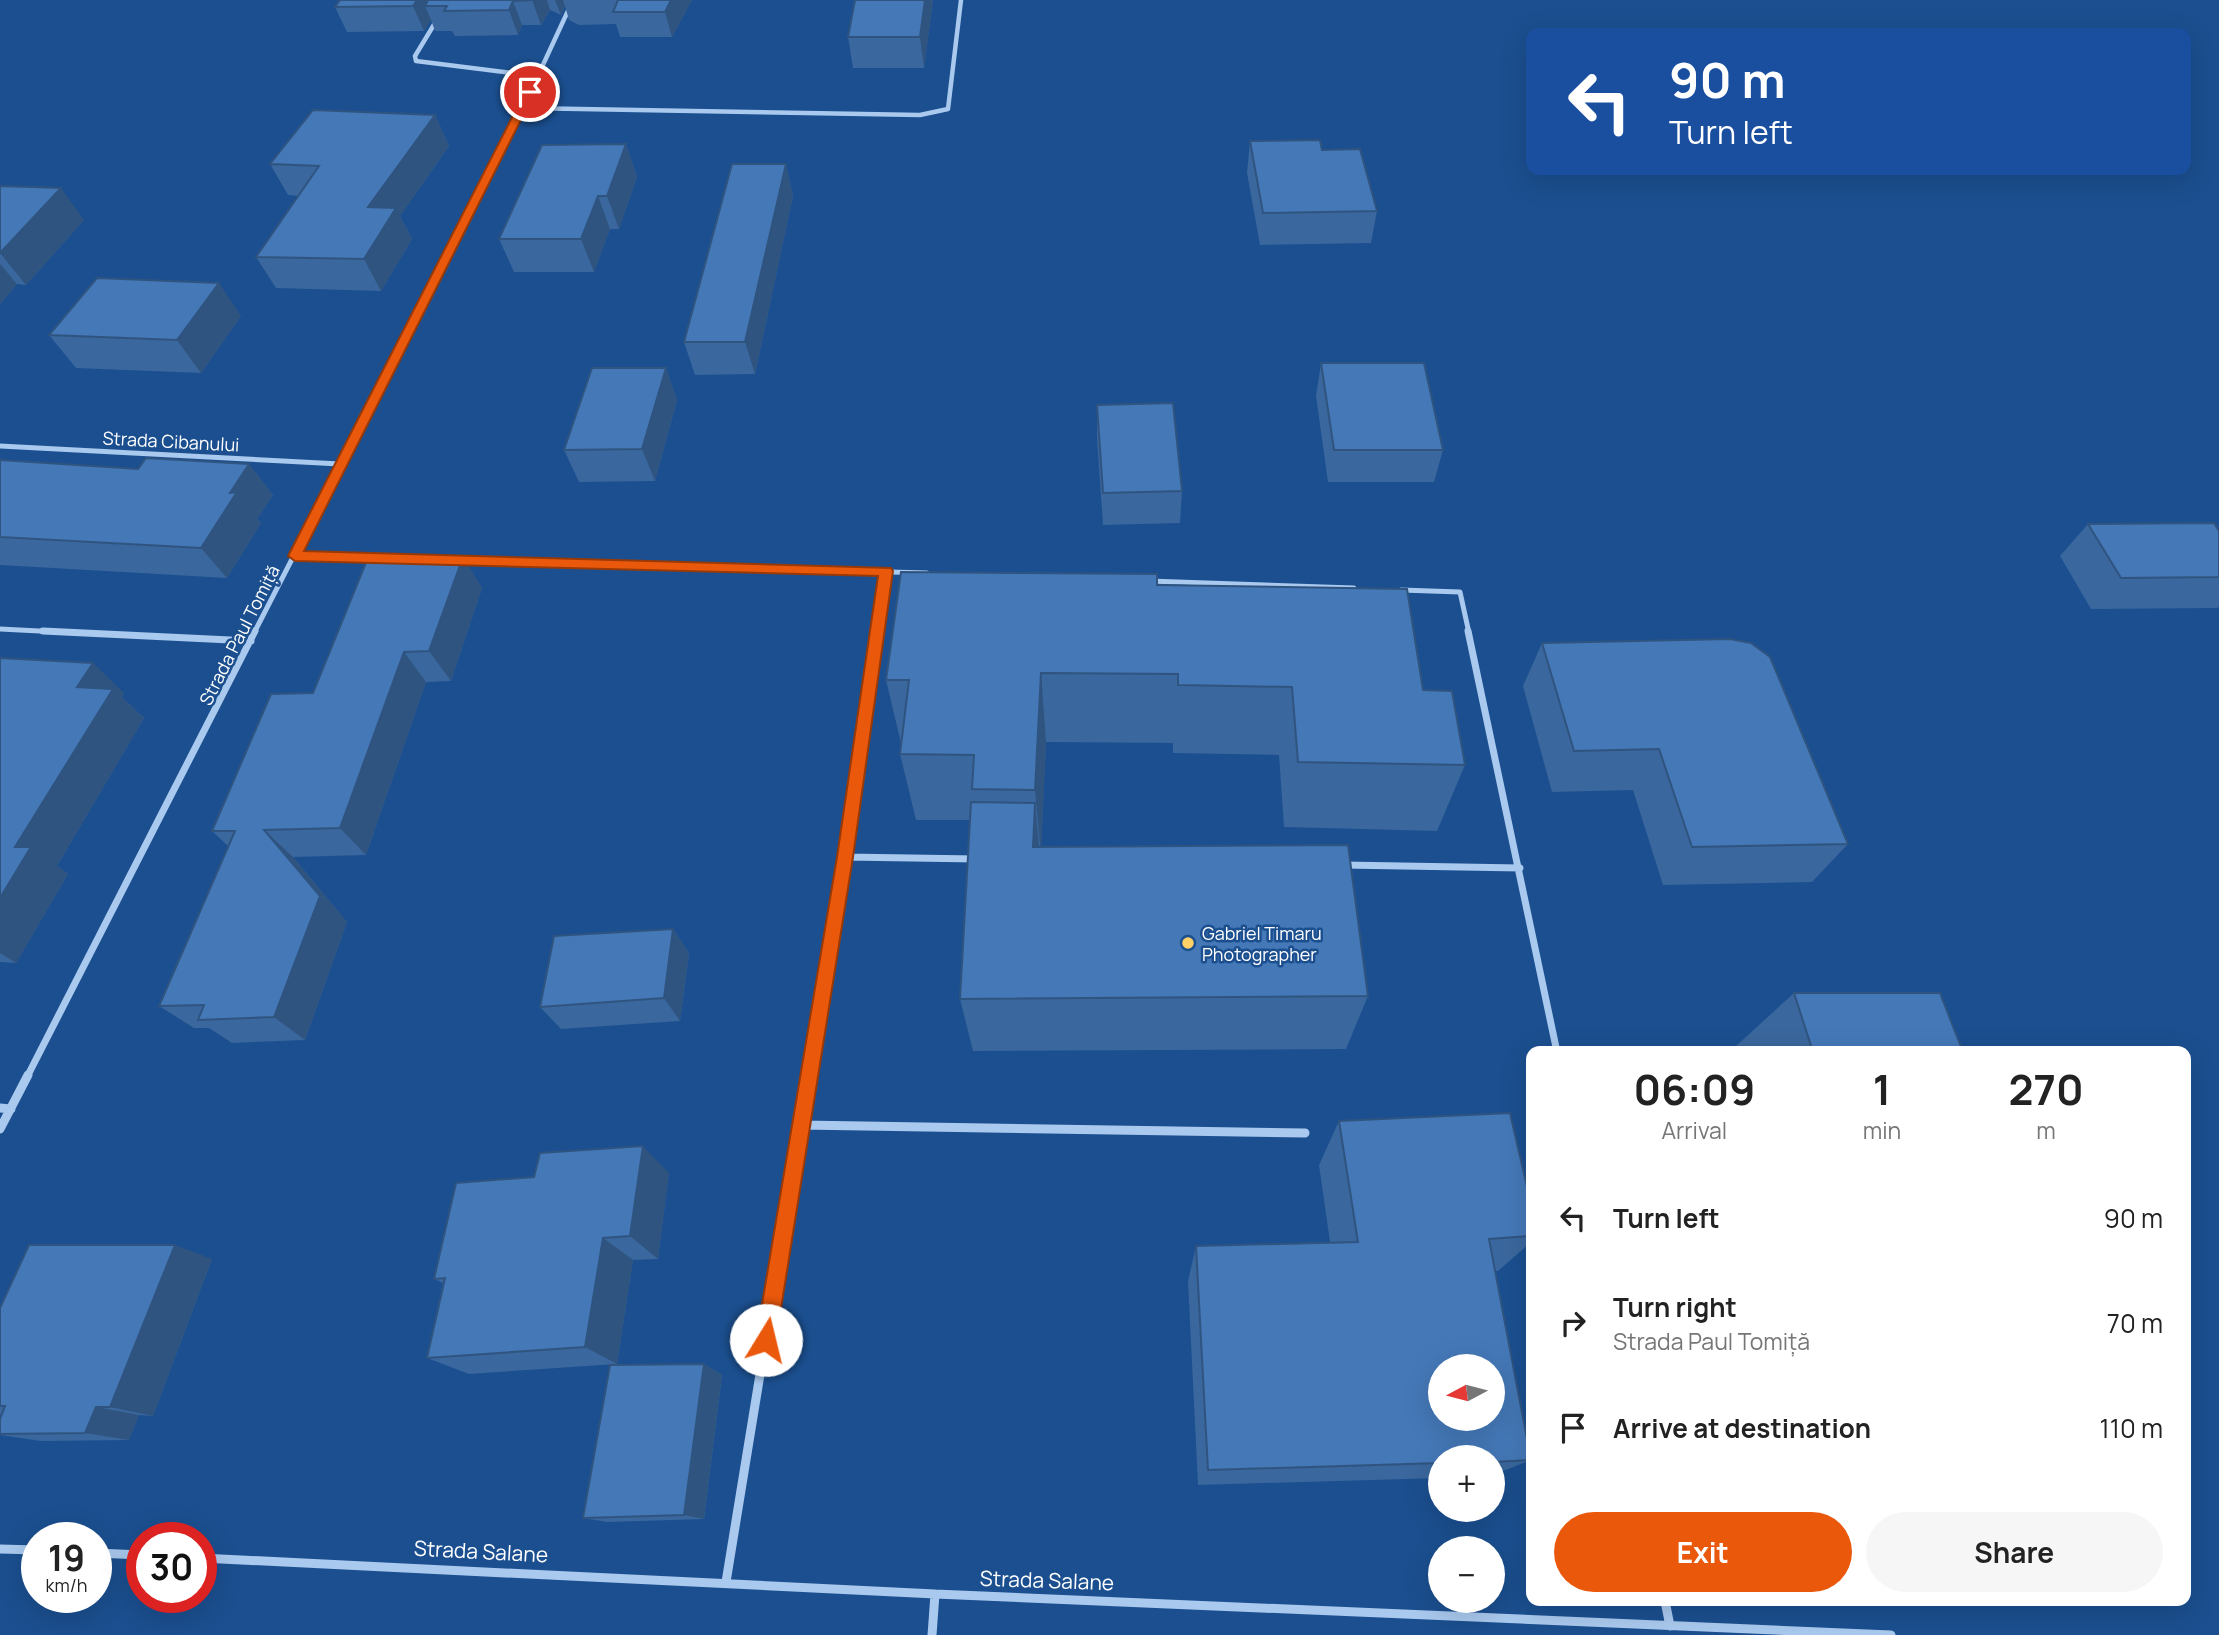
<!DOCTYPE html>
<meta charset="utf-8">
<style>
body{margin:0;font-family:Manrope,sans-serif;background:#f6f6f6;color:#222;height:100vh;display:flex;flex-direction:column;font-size:26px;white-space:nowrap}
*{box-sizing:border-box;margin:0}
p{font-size:23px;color:#767676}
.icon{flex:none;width:38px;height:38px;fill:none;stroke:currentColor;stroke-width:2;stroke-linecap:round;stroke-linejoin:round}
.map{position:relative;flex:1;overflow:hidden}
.side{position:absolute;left:1526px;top:1046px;width:665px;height:560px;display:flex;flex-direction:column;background:#fff;border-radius:14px;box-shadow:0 7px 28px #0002}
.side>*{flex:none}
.hud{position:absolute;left:1526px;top:28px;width:665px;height:147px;border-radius:14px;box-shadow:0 7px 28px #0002;background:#1a4fa0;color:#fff;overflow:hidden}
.needle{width:46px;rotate:263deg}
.controls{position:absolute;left:1428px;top:1354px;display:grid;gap:14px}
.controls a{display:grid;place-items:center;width:77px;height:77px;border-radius:50%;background:#fff;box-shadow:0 7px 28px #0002;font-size:35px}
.speed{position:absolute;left:21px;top:1522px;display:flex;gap:14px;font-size:35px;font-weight:700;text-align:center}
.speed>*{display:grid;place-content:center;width:91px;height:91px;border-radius:50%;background:#fff;box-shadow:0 7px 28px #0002;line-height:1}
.speed small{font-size:18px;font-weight:400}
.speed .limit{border:10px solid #d22;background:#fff;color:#111}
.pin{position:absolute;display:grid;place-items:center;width:60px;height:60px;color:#fff;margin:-30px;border:4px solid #fff;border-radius:50%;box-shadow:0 2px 7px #0007}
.me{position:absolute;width:77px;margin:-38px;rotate:9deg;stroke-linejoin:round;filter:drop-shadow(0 0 5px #0008)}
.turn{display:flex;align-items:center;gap:24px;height:147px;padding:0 28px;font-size:32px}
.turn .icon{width:91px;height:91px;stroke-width:2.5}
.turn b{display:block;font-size:49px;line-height:60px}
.eta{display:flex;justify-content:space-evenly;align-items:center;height:119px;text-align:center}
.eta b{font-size:42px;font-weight:700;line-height:49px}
.primary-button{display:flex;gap:14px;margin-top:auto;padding:14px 28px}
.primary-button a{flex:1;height:80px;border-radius:42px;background:#ea580c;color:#fff;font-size:28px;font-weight:700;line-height:80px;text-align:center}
.primary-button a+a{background:#f6f6f6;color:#222}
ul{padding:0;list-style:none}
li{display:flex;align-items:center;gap:21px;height:105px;padding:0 28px}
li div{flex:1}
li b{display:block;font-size:26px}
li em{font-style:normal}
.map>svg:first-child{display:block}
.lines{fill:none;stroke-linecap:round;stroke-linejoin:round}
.minor-far3{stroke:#a9c9ee;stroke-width:4.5}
.minor-far2{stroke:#a9c9ee;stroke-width:5}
.minor-far1{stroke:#a9c9ee;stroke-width:7}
.minor{stroke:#a9c9ee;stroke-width:9}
.wall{fill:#3a679d}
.shaded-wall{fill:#305480}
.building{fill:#4478b7;stroke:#305480;stroke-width:2;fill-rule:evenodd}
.route{fill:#ea580c;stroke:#983908;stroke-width:2}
.poi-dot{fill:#ffd166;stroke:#1b4f8f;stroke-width:2.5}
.labels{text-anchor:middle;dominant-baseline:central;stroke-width:5;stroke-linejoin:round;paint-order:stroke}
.street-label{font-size:18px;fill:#fff;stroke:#1b4f8f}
.poi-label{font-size:18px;fill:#fff;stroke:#1b4f8f;text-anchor:start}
.near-street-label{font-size:21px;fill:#fff;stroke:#1b4f8f}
</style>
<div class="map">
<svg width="2219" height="1635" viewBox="0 0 2219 1635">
<rect width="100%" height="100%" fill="#1b4f8f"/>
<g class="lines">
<path class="minor-far3" d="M438,18L415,56L416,61L536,76
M523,108L920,115L948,109L961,0
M435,280L523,108L573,0"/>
<path class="minor-far2" d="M0,446L340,464
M295,556L409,559
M456,560L927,573
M1149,581L1354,588
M1401,590L1460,592L1469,633
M0,629L79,633
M254,633L436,279
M877,633L886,571"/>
<path class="minor-far1" d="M43,631L251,641
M1468,631L1557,1052
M845,857L977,859
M1343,865L1520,868
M27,1077L255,631
M809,1077L877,631"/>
<path class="minor" d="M0,1108L11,1109
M801,1125L1305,1133
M0,1129L28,1075
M0,1549L37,1550
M96,1553L142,1555
M201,1558L935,1594L1891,1635
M726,1582L809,1075
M1665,1601L1670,1626
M932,1635L935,1594"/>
</g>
<path class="wall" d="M338,0H692L672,37H620L616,24L579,25L569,20L565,6L561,15L550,10L541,25H522L518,35L455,36L452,31H435L431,20L424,31L347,32L335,7L339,2Z
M933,0L924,68H853L848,37Z
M435,115L449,146L400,216L412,239L381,291L276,288L256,257L298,196L288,195L270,164Z
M1250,141L1322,150L1377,211L1371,243L1260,245L1247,173Z
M626,144L637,177L619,229H610L594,272H514L499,239Z
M786,164L793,196L755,374L695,375L684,342Z
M0,186L84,220L26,285L17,284L0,304Z
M241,316L201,373L76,368L49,335Z
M1321,363L1443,450L1434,482H1328L1316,396Z
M666,368L677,400L655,481L579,482L564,450Z
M1097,405L1182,491L1180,523L1103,525L1097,438Z
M0,460L138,469L249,464L273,495L257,519L261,523L227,578L0,565Z
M2088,524L2219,531V607L2217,608L2091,609L2060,556Z
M463,557L482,588L451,681L426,682L366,855L293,857L347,922L305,1040L232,1043L209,1028H194L159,1006L228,846L212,831L313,693Z
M1157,585L1423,690L1465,765L1437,831L1284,827L1279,755L1173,753V743L1046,742L1041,847L1368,996L1346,1049L973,1051L960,999L970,820H916L900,754L901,743L886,680Z
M1542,643L1848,844L1812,882L1663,885L1633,790L1552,792L1523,686Z
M0,658L124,693L122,697L144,718L57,866L68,874L16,963L0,962Z
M673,929L689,953L680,1021L561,1029L540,1007Z
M1794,993L1963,1052H1737L1736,1046Z
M1339,1121L1531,1204V1242L1498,1271H1495L1531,1460L1493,1475V1458H1440V1478L1198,1485L1188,1281L1196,1246L1330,1242L1319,1165Z
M669,1173L658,1259L633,1260L617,1364L469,1374L427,1358L443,1283L434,1279Z
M212,1259L153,1416L139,1415L129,1440L41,1441L0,1435V1419L2,1415H0V1308Z
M704,1364L722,1375L704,1519L607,1522L583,1518Z"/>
<path class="shaded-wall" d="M417,0H442L425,6L431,20L424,31L413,6Z
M532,0H547L550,10L541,25Z
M555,0H563L565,6L561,15Z
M671,0H692L672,37L665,12Z
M925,0H933L924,68L920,37Z
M513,1L522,25L518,35L509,10Z
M435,115L449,146L400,216L412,239L381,291L364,259L368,207Z
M626,144L637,177L619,229L607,196Z
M786,164L793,196L755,374L745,342Z
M61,188L84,220L26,285L0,253Z
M598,196L610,229L594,272L581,239Z
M0,264L17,284L0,304Z
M219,283L241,316L201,373L177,340Z
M666,368L677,400L655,481L642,449Z
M249,464L273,495L257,519L261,523L227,578L201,548L230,493Z
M463,557L482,588L451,681L429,651Z
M404,652L426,682L366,855L340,828Z
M93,663L124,693L122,697L144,718L57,866L68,874L16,963L0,953V898L15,847L77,687Z
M1041,673L1046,742L1041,854L1035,790Z
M1035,803L1041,866L1033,847Z
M264,830L293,857L347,922L305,1040L274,1017Z
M673,929L689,953L680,1021L664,998Z
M643,1146L669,1173L658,1259L630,1236Z
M603,1238L633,1260L617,1364L585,1347Z
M175,1245L212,1259L153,1416L110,1407Z
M704,1364L722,1375L704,1519L684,1515Z
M96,1407L139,1415L129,1440L85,1433Z"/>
<path class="building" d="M340,0H417L413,6L335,7Z
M428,0H532L513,1L509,10L444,11L447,6H425Z
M618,0H671L665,12H613Z
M855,0H925L920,37H848Z
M313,110L435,115L368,207L396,208L364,259L256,257L319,166L270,164Z
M1320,140L1322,150L1360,149L1377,211L1263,213L1250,141Z
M626,144L607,196H598L581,239H499L542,145Z
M732,164H786L745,342H684Z
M0,186L61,188L0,253Z
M97,278L219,283L177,340L49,335Z
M1321,363H1424L1443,450H1334Z
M592,368H666L642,449L564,450Z
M1173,403L1182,491L1103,493L1097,405Z
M146,458L249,464L230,493L237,492L201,548L0,537V460L138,469Z
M2214,523L2219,531V577L2121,578L2088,524Z
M463,557L429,651L404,652L340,828L264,830L320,896L274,1017L198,1020L204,1005L159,1006L235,831H212L271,694L313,693L367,560Z
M901,572L1157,574V585L1407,589L1423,690L1452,691L1465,765L1298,762L1292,687L1178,685V674L1041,673L1035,790L972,789L974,755L900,754L909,680H886Z
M1730,639L1751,643L1770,657L1848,844L1692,847L1659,749L1574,751L1542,643Z
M0,658L93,663L77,687L113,689L15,847H31L0,898Z
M971,802L1035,803L1033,847L1348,845L1368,996L960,999Z
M673,929L664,998L540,1007L554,936Z
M1794,993H1940L1963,1052H1813Z
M1510,1113L1531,1204V1236L1489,1239L1531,1460L1493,1462V1458H1440V1463L1208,1470L1196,1246L1358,1242L1339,1121ZM1440,1367H1493V1419H1440Z
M643,1146L630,1236L603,1238L585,1347L427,1358L445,1278L434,1279L456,1183L534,1177L540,1153Z
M29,1245H175L110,1407H96L85,1433L0,1434V1419L5,1406H0V1308Z
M704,1364L684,1515L583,1518L610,1365Z"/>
<path class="route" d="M530,89L535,92L304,551L891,568L893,571L853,857L776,1340L773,1347L766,1350L759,1347L756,1340L837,857L878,576L295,561L288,556L525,92Z"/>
<circle class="poi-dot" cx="1188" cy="943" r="7"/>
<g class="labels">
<g class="street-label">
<text transform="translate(171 441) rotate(3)">Strada Cibanului</text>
<text transform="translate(239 635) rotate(-63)">Strada Paul Tomiță</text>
</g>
<g class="poi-label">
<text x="1202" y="933">Gabriel Timaru<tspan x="1202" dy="21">Photographer</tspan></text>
</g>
<g class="near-street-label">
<text transform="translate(481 1551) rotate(3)">Strada Salane</text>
<text transform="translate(1047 1580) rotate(2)">Strada Salane</text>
</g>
</g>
</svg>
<div class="controls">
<a><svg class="needle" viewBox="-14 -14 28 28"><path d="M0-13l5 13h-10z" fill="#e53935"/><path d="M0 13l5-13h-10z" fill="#767676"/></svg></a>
<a>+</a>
<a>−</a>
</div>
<div class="speed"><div>19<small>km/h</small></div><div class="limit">30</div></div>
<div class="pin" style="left:530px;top:92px;background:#d93025"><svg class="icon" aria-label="arrive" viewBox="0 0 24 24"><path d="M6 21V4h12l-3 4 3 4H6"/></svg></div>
<svg class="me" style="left:766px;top:1340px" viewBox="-20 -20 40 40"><circle r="19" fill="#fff"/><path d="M0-13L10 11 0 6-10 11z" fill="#ea580c"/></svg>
<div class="hud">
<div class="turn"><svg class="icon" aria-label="left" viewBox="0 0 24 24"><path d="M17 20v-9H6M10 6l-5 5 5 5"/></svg><div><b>90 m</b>Turn left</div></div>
</div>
<section class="side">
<div class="eta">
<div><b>06:09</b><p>Arrival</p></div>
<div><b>1</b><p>min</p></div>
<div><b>270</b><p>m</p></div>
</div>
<ul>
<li><svg class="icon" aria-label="left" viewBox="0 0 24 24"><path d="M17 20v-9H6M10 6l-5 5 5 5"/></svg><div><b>Turn left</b></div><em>90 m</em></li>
<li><svg class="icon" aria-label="right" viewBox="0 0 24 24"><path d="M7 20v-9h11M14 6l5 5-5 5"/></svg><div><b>Turn right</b><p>Strada Paul Tomiță</p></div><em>70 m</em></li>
<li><svg class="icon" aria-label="arrive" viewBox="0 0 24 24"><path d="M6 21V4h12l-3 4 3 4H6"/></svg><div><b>Arrive at destination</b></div><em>110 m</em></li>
</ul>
<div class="primary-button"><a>Exit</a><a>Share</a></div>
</section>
</div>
